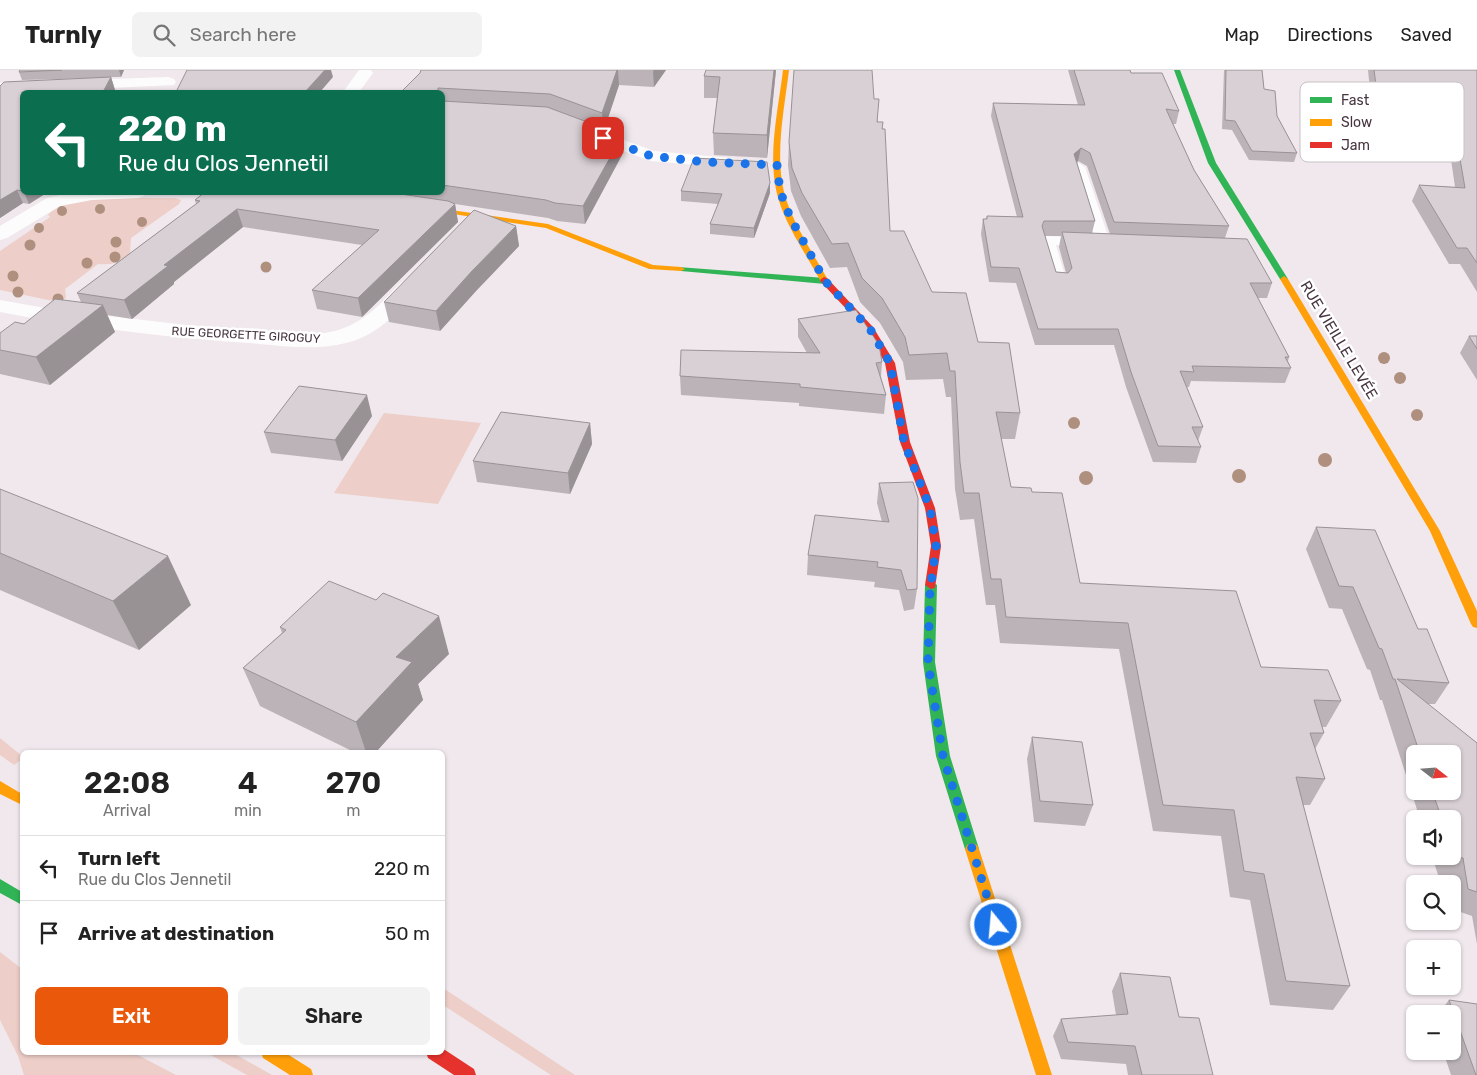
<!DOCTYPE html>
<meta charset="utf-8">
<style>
body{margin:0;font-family:Rubik,sans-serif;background:#f2f2f2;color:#222;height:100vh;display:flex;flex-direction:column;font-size:19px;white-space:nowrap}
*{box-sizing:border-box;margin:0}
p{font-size:16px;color:#767676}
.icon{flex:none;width:28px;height:28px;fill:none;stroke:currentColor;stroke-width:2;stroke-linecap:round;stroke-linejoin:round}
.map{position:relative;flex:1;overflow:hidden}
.details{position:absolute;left:20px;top:680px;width:425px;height:305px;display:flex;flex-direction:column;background:#fff;border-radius:8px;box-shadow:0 1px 4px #0004}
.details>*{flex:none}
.guide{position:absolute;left:20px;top:20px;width:425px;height:105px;border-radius:8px;box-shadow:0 1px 4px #0004;background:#0b6e4f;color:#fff;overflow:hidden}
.needle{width:32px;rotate:107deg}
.buttons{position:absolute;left:1406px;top:675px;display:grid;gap:10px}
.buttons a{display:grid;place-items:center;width:55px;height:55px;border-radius:8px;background:#fff;box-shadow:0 1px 4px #0004;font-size:25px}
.pin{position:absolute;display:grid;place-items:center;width:42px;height:42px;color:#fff;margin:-21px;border-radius:10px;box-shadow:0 2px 8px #0006}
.me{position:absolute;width:55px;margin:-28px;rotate:343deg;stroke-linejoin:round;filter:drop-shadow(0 0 4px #0008)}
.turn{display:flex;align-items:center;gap:18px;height:105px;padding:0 15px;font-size:22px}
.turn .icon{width:65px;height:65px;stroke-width:2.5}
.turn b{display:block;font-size:35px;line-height:42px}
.eta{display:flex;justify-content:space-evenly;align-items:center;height:85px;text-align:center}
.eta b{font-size:30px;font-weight:600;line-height:35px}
.button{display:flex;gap:10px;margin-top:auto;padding:10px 15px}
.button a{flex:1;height:58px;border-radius:8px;background:#ea580c;color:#fff;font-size:20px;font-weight:600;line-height:58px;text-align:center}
.button a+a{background:#f2f2f2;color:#222}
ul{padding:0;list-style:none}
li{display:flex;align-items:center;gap:15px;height:65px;padding:0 15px;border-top:1px solid #e0e0e0}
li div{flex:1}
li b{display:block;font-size:19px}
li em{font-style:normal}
header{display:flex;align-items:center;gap:30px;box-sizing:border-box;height:70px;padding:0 25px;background:#fff;border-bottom:1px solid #e0e0e0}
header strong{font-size:24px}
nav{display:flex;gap:28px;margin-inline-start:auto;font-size:18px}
.search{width:350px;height:45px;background:#f2f2f2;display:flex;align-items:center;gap:12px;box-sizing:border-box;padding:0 18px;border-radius:8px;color:#767676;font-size:19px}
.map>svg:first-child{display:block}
.green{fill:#edcec8}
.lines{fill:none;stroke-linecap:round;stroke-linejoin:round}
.lane{fill:#fdfcfc;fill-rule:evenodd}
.street{fill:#fdfcfc;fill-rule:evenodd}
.fast{fill:#30b455;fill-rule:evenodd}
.slow{fill:#ff9f0a;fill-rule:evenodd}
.jam{fill:#e5322d;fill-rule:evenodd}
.tree{fill:#af8f7e}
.wall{fill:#bbb3b7;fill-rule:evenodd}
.shaded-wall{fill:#989295}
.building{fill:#d9d0d5;stroke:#989295}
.route{stroke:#1a73e8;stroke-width:9;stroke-dasharray:0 16.2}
.labels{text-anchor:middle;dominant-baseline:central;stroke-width:5;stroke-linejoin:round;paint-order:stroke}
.far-street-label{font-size:12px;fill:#46343f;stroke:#fff}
.street-label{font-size:15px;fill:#46343f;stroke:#fff}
.key{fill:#fff;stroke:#c8c2c5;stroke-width:1}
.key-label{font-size:14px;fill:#46343f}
</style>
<header>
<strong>Turnly</strong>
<div class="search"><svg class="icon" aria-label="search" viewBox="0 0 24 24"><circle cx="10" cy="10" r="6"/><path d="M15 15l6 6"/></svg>Search here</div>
<nav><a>Map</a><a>Directions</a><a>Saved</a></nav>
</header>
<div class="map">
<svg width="1477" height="1005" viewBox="0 0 1477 1005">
<rect width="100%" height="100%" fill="#f0e8ec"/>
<path class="green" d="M175,128L181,130L179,134L131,168L130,184C119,193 113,195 98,194L65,219L66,228L58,232L0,220V181L50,147L48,145C68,122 145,129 175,128Z
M384,343L481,353L438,434L334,423Z
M0,668L22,686V689L14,695L0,685Z
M0,882L22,899V982L134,983L176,1005H24L18,986L0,950Z
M443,918L575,1005H551L443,935Z
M207,983H233L272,1005H247Z"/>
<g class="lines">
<path class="lane" d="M1079,93L1085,97L1110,172L1108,175H1098L1096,172L1073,97Z
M1048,166L1085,168L1090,169L1092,172L1090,175H1056L1067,213L1065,216H1055L1053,213L1041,170L1043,167Z"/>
<path class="street" d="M359,0H371L373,3L359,22H343Z
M168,7L174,9L176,12L174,15L0,23V13Z
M588,57L654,81L730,88L736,89L739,93L736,97L730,98L651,91L582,66L580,62L582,58Z
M73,122H147L144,126L138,128L92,130L60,136L7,168L0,170V156L47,128Z
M412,207L419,209L422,213C408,234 384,258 361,268C325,283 285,276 248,273C190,269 133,263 75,254L67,253L65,249L8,292L0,294V277L38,249L0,242V230L56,240L64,241L66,245L75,242L186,255L315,264C345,262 365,250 386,228C394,220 401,210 412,207Z"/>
<path class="fast" d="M1174,0H1180L1216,93L1288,209L1287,211L1284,212L1280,209L1208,93Z
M678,197L825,208L829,211L825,214L681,201L677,199Z
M931,511L937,515L935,592L950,686L979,779L977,783L972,785L967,783L965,779L936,686L923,592L925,515Z
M0,809L22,822V835L0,823Z"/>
<path class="slow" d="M783,0H789C784,42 773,91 787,132C797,160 814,185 828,210L824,213L820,210C806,184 788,159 779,131C766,89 778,42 783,0Z
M416,135L548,154L653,195L681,197L685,199L681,201L649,199L546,158L419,139L415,137Z
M1284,206L1288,209L1440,461L1477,541V558L1473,557L1471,554L1430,461L1280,209Z
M0,711L22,724V735L0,724Z
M972,773L977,775L979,779L1052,1005H1036L965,779L967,775Z
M261,982H284L311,999L313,1005H290L263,988Z"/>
<path class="jam" d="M824,207L827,208L873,257L895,293L910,372L935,438L941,476L935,518L931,519L925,515L931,476L925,438L900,372L885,293L866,260L821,212L820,210Z
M442,978L474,999L476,1005H454L428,988L426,982H442Z"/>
</g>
<g class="tree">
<circle cx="100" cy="139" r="5"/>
<circle cx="62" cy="141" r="5"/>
<circle cx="142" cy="152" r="5"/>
<circle cx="39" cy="158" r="5"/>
<circle cx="116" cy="172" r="5.5"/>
<circle cx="30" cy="175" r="5.5"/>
<circle cx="115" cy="187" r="5.5"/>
<circle cx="87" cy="193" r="5.5"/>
<circle cx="266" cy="197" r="5.5"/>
<circle cx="13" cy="206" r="5.5"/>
<circle cx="18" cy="222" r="5.5"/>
<circle cx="58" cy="229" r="5.5"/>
<circle cx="1384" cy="288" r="6"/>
<circle cx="1400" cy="308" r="6"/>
<circle cx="1417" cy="345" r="6"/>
<circle cx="1074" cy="353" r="6"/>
<circle cx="1325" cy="390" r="7"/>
<circle cx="1239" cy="406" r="7"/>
<circle cx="1086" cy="408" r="7"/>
</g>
<path class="wall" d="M20,0H124L121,7H111L115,20L114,22H22V122H48L29,134L23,133L0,148L4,12L99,8L22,10L19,2Z
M421,0H666L654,17L619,15L604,60L598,58V61H610V67L622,85L585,154L557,151L548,148L455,134L458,152L362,247L317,239L312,220L362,175L243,157L174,212V214L132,249L107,245L115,262L50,315L0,304V263L81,232L77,223L196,134L195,130L205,122H442V22H401L420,3Z
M776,0L767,88L714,85L713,63L717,28H704V6Z
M1068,0H1130L1131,3L1179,41L1176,54H1173L1194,100L1229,156L1225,168L1272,213L1267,228H1258L1289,287L1288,291L1291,298L1285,313L1191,311L1189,317H1187L1203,357L1198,371L1201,377L1196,393L1153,392L1126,317L1114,275H1035L1016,213L989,212L981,164L983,149H986L987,146L1017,147L991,46L993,33L1078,35ZM1078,91L1087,96L1110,164L1092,163L1095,151L1077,93ZM1045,166H1061L1059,177L1066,203L1056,202Z
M1224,0H1262L1264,19L1277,46L1297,83L1294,92L1249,90L1232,60L1222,59Z
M1365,0H1477V222L1460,194H1449L1412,131L1419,115L1455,117L1448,69L1436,68L1433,58L1373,52L1368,0Z
M874,29L878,52L882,59L890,161L932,222L978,272L1020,343L1015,369H1001L1011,417L1032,422L1080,513L1261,597L1341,631L1326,657H1322L1324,663L1315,679L1325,709L1310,735H1303L1350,916L1333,940L1270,935L1250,830L1230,827L1221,766L1153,761L1119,579L1000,573L995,535H986L974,449L960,450L955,419L951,327H946L943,309L906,310L903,292L880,253L860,232L847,197L830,198L801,146L791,121L788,95L789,72Z
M770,113V123L754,168L710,164V154L718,134L681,131V121Z
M516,156L519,176L476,221L440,261L389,252L384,232Z
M798,249L882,292L881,307L886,325L884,344L799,336V333L681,325L680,306L807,283L798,267Z
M1469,266H1477V310L1460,283Z
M372,346L342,391L271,383L264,362Z
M590,353L592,374L570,424L477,412L473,391Z
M879,413L917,519L914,539L904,541L899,520L874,517L875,512L807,505L808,485L882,452L877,433Z
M0,419L191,535L139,580L0,520Z
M1316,457L1418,559L1449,613L1435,634H1428L1477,673V874L1472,846L1452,839V814H1448V809L1439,808L1432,786H1452V749H1420L1382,630H1380L1370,600L1367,599L1342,539L1329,538L1306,479ZM1415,684H1452V721H1415Z
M280,557L449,584L418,614L423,630L376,682H354L260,636L243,598L282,563Z
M1032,667L1093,735L1085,756L1034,752L1027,689Z
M1120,903L1179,947L1213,1005H1128L1126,994L1061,989L1053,966L1061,949L1116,945L1112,921Z
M1449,930L1477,1005H1451L1443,981H1452V944H1438Z"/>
<path class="shaded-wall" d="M119,0H124L121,7Z
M320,0H331L333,7L320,22H305Z
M617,0H618L619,15L604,60L602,43Z
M654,0H666L654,17L653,1Z
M774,0H776L767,88V65Z
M111,7L115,20L114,22H103Z
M621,68L622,85L585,154L583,136Z
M1081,78L1078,91L1071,98L1074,84Z
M770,113V123L754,168V158Z
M17,120L23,133L0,148V130Z
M24,122H48L29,134Z
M455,134L458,152L362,247L358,228Z
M237,139L243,157L174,212V214L132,249L124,230L164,195Z
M516,156L519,176L476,221L440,261L436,241L472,201Z
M103,235L115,262L50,315L36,287Z
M367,325L372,346L342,391L335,370Z
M590,353L592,374L570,424L568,403Z
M168,486L191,535L139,580L113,531Z
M439,546L449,584L418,614L423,630L376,682H366L356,652L396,587Z"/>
<path class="building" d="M20,0H62L19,2Z
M187,0H325L305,22H176Z
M421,0H617L602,43L550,24L438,18V22H401L420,3Z
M706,0H774L767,65L713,63L720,7L704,6Z
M794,0H872L874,29H879L877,52H883L882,59H885L890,161H904L932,222L966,223L978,272L1009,273L1020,343L996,342L1011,417L1031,418L1032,422L1062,423L1080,513L1236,521L1261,597L1328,600L1341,631L1314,630L1324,663H1310L1325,709L1296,707L1350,916L1286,911L1264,804L1244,801L1234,740L1163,735L1128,553L1006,547L1001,509H991L979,423H964L960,392L955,301H950L947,283L909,285L905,267L882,228L862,208L848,173L832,174L802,123L792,98L789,72Z
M1074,0H1130L1131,3H1162L1179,41L1166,39L1194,100L1229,156L1114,152L1090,83L1081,78L1074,84L1095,151H1044L1042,156L1056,202L1068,203L1072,198L1062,162L1247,169L1272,213H1250L1289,287H1285L1291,298L1192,296L1194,302L1180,301L1203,357H1192L1201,377L1158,376L1131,302L1118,259H1038L1019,198L991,197L983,149H987V146L1023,147L993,33L1085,35Z
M1226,0H1262L1264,19L1275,21L1277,46L1297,83L1252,81L1235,51L1225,50Z
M1374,0H1477V193L1467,178H1457L1419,115L1465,118L1454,54L1442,53L1439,43L1379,37Z
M111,7L103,22H22V121L17,120L0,130V16L4,12Z
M442,31L547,37L598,56L597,60L610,61L606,67L621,68L583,136L555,133L546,130L442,115Z
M694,88L767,92L770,113L754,158L710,154L722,124L681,121Z
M205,122H387L448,131L455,134L358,228L312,220L379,160L237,139L164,195L168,196L124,230L77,223L200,131L195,130Z
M474,140L516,156L472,201L436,241L384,232Z
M55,229L103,235L36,287L0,280V263L15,252L24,254Z
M856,240L879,275L882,292L876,293L886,325L800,317V314L680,306L681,280L820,283L798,249Z
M1469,266H1477V279Z
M299,316L367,325L335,370L264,362Z
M501,342L590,353L568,403L473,391Z
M913,412L918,428L917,519L907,520L901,500L877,497L878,492L808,485L815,445L889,452L879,413Z
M0,419L168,486L113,531L0,483Z
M1316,457L1375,460L1418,559H1427L1449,613L1397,609L1477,673V822L1468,819L1463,788L1455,787L1452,781V749H1442L1432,721H1452V684H1420L1395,609H1393L1382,579L1379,578L1353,517L1339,516Z
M329,511L376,530L383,523L439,546L396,587L412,592L356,652L243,598L286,560L280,557Z
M1032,667L1082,672L1093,735L1040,731Z
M1120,903L1170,907L1179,947L1199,948L1213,1005H1142L1135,976L1068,972L1061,949L1128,944Z
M1449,930L1477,934V1005H1476Z"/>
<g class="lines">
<path class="route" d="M603,68L651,86L705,92L777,95L780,121L790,147L825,211L870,259L890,293L904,372L930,438L936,476L930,521L928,592L943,686L996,855"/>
</g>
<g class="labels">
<g class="far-street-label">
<text transform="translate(246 265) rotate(3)">RUE GEORGETTE GIROGUY</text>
</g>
<g class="street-label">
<text transform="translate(1339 270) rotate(59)">RUE VIEILLE LEVÉE</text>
</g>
</g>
<rect x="1300" y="12" width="164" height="80" rx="8" class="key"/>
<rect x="1310" y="27" width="22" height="6" fill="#30b455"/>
<rect x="1310" y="49" width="22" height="7" fill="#ff9f0a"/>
<rect x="1310" y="72" width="22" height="6" fill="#e5322d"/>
<g class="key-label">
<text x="1341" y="35">Fast</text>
<text x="1341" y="57">Slow</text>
<text x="1341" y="80">Jam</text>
</g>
</svg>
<div class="buttons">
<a><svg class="needle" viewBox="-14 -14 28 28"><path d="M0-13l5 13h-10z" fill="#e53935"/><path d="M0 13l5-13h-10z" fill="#767676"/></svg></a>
<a><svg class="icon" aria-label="sound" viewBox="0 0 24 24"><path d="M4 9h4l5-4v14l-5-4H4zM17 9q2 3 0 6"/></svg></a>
<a><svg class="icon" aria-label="search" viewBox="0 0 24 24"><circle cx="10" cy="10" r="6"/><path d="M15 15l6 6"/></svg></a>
<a>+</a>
<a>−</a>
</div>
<div class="pin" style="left:603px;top:68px;background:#d93025"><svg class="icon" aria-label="arrive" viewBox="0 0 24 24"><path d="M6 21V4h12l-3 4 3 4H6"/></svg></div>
<svg class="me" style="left:996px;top:855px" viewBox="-20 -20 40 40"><circle r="17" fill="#1a73e8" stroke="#fff" stroke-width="3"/><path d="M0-11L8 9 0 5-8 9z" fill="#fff"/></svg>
<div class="guide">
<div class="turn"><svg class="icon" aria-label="left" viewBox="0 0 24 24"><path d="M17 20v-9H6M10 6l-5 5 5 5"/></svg><div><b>220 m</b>Rue du Clos Jennetil</div></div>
</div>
<section class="details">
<div class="eta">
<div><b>22:08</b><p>Arrival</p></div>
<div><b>4</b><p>min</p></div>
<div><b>270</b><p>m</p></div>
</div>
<ul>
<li><svg class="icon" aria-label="left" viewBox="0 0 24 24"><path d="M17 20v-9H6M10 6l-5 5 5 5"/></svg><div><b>Turn left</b><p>Rue du Clos Jennetil</p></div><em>220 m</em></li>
<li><svg class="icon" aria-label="arrive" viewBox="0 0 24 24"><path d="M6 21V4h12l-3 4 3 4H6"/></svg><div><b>Arrive at destination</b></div><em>50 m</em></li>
</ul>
<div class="button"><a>Exit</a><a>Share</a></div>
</section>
</div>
